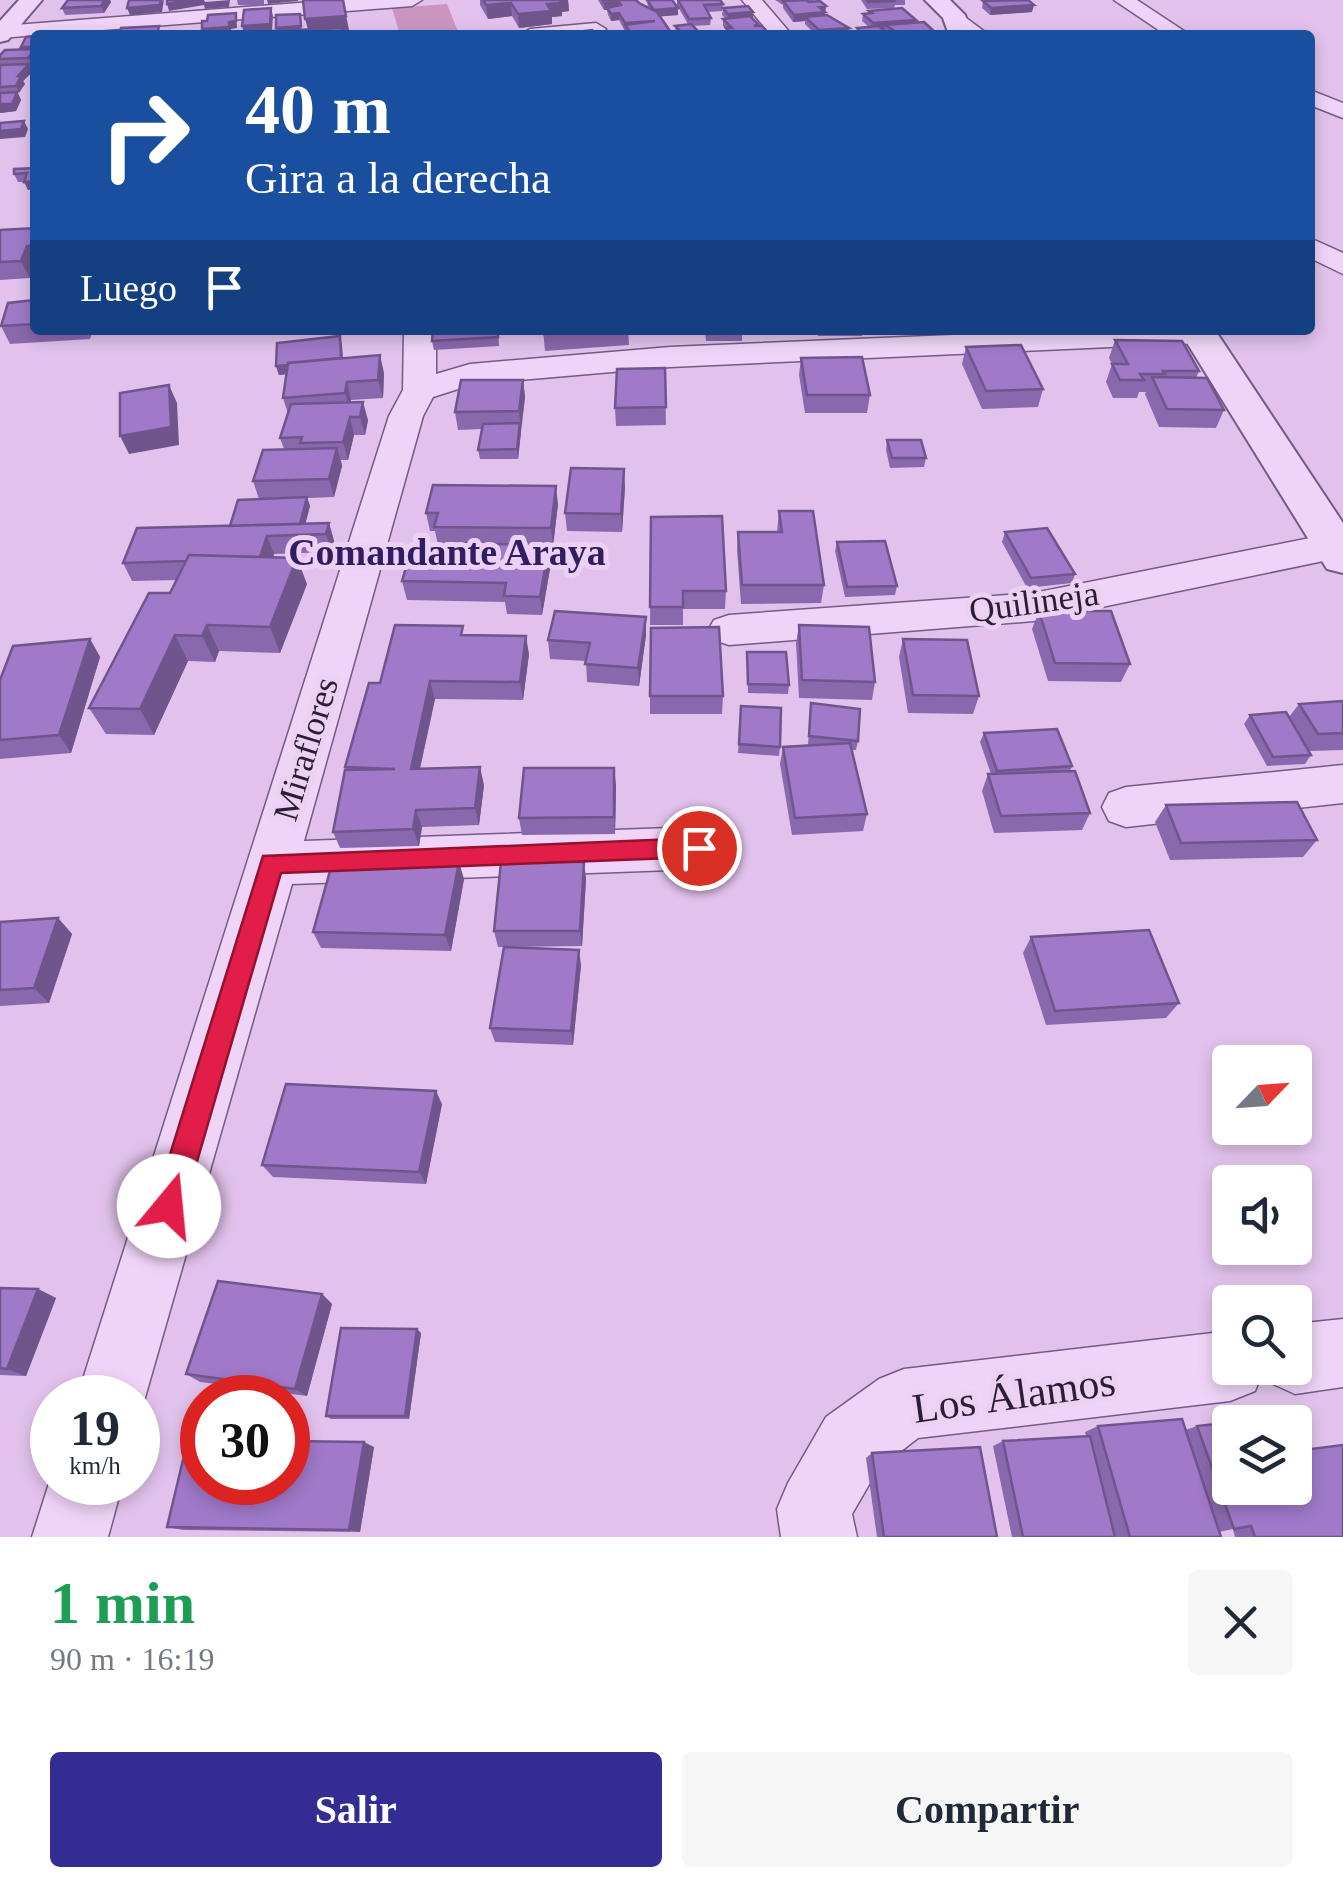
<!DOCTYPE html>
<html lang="es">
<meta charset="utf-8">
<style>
body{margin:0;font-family:Georgia,serif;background:#f6f6f7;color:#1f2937;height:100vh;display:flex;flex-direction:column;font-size:38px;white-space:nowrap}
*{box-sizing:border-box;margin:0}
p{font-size:32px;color:#747a83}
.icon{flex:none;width:55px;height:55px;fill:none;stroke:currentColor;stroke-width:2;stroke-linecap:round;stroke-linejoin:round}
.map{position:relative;height:1537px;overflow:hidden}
.drawer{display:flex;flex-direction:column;background:#fff;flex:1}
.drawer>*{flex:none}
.guide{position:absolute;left:30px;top:30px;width:1285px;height:305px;border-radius:10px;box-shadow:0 5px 15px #0003;background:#1a4fa0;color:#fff;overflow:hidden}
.needle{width:65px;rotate:65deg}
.controls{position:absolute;left:1212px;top:1045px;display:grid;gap:20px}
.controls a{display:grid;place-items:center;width:100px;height:100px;border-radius:10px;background:#fff;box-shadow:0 5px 15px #0003;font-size:50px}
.speed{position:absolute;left:30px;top:1375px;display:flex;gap:20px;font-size:50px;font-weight:700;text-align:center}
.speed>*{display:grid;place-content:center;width:130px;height:130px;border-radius:50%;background:#fff;box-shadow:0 5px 15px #0003;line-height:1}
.speed small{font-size:25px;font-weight:400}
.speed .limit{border:15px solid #d22;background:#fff;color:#111}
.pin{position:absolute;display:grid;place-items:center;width:85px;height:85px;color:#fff;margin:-42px;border:5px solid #fff;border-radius:50%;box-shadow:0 2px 10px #0007}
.me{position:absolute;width:110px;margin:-55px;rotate:17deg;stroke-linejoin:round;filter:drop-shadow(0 0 8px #0008)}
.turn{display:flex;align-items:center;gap:35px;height:210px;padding:0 50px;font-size:45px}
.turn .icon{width:130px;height:130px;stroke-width:2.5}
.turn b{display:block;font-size:70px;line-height:85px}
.then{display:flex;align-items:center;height:95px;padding:0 50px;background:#0003;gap:20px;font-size:38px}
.round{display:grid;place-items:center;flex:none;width:105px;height:105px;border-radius:10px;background:#f6f6f7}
.headline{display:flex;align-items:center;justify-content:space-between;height:170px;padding:0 50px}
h1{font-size:60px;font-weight:600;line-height:75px;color:#1e9e55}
.primary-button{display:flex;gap:20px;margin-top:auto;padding:20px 50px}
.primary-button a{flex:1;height:115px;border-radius:10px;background:#332c92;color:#fff;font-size:40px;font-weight:600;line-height:115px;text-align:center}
.primary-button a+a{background:#f6f6f7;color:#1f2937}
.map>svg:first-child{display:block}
.green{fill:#ca96c0}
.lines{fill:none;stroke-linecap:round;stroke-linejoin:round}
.minor-casing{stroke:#745a85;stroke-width:3}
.tertiary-casing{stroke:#745a85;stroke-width:4}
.minor{fill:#efd4f7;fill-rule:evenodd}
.tertiary{fill:#efd4f7;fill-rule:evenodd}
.wall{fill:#8a68ad}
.shaded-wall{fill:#70558d}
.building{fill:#a079c9;stroke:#70558d;stroke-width:2.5}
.route{fill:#e11d48;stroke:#92132f;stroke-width:2.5}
.labels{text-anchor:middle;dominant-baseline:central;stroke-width:10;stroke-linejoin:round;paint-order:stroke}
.street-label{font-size:35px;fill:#2b1d35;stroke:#ecd1f4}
.neighbourhood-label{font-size:38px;font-weight:bold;fill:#311e60;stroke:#ecd1f4}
.near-street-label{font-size:42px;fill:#2b1d35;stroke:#ecd1f4}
</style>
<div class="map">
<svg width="1343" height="1537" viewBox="0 0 1343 1537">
<rect width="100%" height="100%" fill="#e2c2ec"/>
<path class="green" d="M447,4L459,34L400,35L392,8Z"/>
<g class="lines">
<g class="minor-casing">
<path id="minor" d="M337,0H422L412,6L0,38L2,26Z
M742,0H762L792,35H771Z
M1114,0H1137L1190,35H1166Z
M954,9L989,35H966L944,15Z
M596,23L606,29L603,33L520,35L530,29Z
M1310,90L1343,103V118L1310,105Z
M1310,238L1343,253V274L1310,258Z
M404,330H436V374L470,364L670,347L1072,330H1212L1215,334L1210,341L1199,343L670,367L474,384L433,397L423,416L304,841L699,827L717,833L724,848L717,863L699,869L292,884L138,1422V1398H77L389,416L403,390Z
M1335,533L1343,535V557L1034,621L729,645L714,640L708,630L714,620L729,615L1034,593Z
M1343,765V803L1126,827L1109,821L1102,807L1109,793L1126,787Z
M1343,1319V1387L1295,1394L1271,1383L1264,1368L1255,1391L1230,1401L918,1438L878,1469L852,1514L857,1537H781L777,1509L788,1483L826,1417L879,1379L904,1369L1230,1331V1368H1295V1324Z
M52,1474V1482H123L108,1537H32Z"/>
</g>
<g class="tertiary-casing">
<path id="tertiary" d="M19,0H42L8,40L0,42V21Z
M925,0H950L965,15L973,35H949L943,18Z
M1179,330H1215L1343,523V573L1327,569Z"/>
</g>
<use href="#minor" class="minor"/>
<use href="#tertiary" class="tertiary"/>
</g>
<path class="wall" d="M68,0H110L111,2L104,13L65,15L62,8Z
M237,0H264V6L238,5Z
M480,0H568L569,11L562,12V16L552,17V24L519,28L512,16L488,19L480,5Z
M598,0H636L639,3L648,7L647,0H639H672L678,8V15L660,16L672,34H676L675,26L688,24L677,5V0H720L723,4L722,11L708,12L711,18L710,25L692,26L698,35H627L619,20L611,21L608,15L607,10H604Z
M775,0H813L812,2L826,6L825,15L849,28L848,35H816L805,24V21L793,22L783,8V5Z
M861,0H905V5H895L894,8L867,9Z
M983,1L1032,12L990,15L982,8Z
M723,8L753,19L758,26L770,35H726V29L723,26V19L725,18L722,15Z
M869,11L916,23L936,33V35H853V33H856L857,28L869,27L862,21L863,14L869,13Z
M35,36V62L32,66H29L32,72L23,81L25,84L18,93L21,100L16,111L0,113V55L22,49L21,47Z
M35,168L28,190L25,182H18L14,174Z
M35,228L30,278L0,280V230Z
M35,300V330H93L90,339L10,344L1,326Z
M433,330H498L499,346L434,350L432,341Z
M543,330H628L629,345L545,351Z
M705,330H759L758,332H742V341H706Z
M817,330H863L862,336H818Z
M1115,340L1199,371L1196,378L1224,410L1216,428L1159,427L1145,394L1146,392H1139L1137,398H1113L1106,382L1112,364L1109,358Z
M342,345L343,358L384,373L383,398L351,400V403L368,420L365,435H354L348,460H341L342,466L334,497L307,498L310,506L305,524L329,523L334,541L332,552L274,554L273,557L307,584L280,653L219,651L215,662L188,661L154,735L106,734L89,708L170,593L177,580L132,581L123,563L230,526L259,499L253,481L284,449L280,438L288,414L283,398L286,374L279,375L276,366Z
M966,347L1043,389L1038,407L982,409L962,364Z
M801,358L870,395L867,413H805L799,375Z
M665,368L666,425L616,426L615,408Z
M523,380L525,397L518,459H480L478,450L482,429L458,430L455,412Z
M887,440L926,458L924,467L890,468L886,450Z
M625,487L622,532L567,531L565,513Z
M558,504L553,546H549L551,563L542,615L507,614L505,602L407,600L402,581L452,555L455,545H438L435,531H430L426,513Z
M779,511L824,585L821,603L741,604L737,550L738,532H777Z
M651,517L726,591L725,609H683V625H650Z
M1005,532L1075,574L1072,583L1027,588L1002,542Z
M837,542L897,586L895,595L845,597L835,551Z
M1039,611L1130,664L1121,682L1048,681L1032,629Z
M646,617V635L639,686L587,682L586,661L550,659L548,640Z
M799,625L875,682L872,700L799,698L796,643Z
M465,635L529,654L523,700L435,699L420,769L484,785L479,825L422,827L419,846L340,848L333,832L346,770L345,767L380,683Z
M90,639L100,657L71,753L0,759V680Z
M903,639L979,696L973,714L908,713L899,657Z
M747,652L789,685L788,694L748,693Z
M650,696H723L722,714H650Z
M1343,701V750L1309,751L1311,755L1305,764L1267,766L1244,724L1250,715L1289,717L1299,704Z
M741,706L780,747L779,756L738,753Z
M810,713L858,741L856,750H852L867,814L863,831L792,835L780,764L783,747L808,745Z
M984,733L1072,766L1070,771L1090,813L1082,830L994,833L982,791L988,774H991L980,742Z
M616,785L615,834L522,835L519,818Z
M1166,805L1317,840L1303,857L1170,860L1155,822Z
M584,862L586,879L582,946L498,947L494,931Z
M464,879L451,951L321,948L313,932Z
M58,918L72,934L49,1003L0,1006V922Z
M1031,937L1179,1003L1166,1018L1046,1025L1023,953Z
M581,965L573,1045L495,1042L490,1028Z
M442,1104L426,1184L273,1177L262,1165Z
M0,1288L38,1289L56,1298L26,1376L0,1375Z
M322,1294L332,1304L307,1396L200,1382L186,1374Z
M421,1333L409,1419H331L326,1416Z
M1230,1422L1343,1537H1235L1233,1529L1219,1532L1221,1537H1012L993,1446L1003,1441L1086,1436L1085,1432L1098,1426L1185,1430L1197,1426Z
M374,1447L360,1532L183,1530L167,1527Z
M872,1453L997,1537H877L866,1458Z"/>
<path class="shaded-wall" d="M105,0H110L111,2L104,13L101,6Z
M164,0L162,12L130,15L127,8Z
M190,0H204L205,2L230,0L229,7L205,9L204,5L169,11L167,4Z
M267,0H298V1L268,4Z
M343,0L349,30L309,33L305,19Z
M559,0H568L569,11L562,12V16L552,17V24L519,28L518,14Z
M619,2V9L604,10V3Z
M511,3L512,16L488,19L486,5Z
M1034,5L1032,12L990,15L991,8Z
M826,6L824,19L805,17V21L793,22L794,15L819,7Z
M271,8L273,16L272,31L244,33L242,26Z
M678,8V15L654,17V10Z
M753,12V19L727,21L728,14Z
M236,13L237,28L231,29V34L203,35L202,29L229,22Z
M619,13V20L611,21V14Z
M300,14L302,33L278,35L276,28Z
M916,20L915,27L885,25L884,30H872L873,23Z
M849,28L848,35H818L819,30Z
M698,31V35H682V33Z
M35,51V62L32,66L28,58Z
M29,64L32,72L23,81L25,84L19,93L16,86L18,76Z
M17,92L21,100L16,111L0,113V104Z
M24,121L28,129L25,137L0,139V131Z
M35,181V189L28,190L24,182Z
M35,245V263L30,278L21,261L27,246Z
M340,336L342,345L343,368L279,375L276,366Z
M380,355L384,373L383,398L378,380Z
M523,380L525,397L521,429L519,411Z
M347,382L351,400L350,411L345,393Z
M169,385L177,403L179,445L129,454L120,436Z
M363,402L368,420L365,435L360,417Z
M350,417L354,435L348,460L343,442Z
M520,423L521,432L518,459L517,449Z
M337,448L342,466L334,497L329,479Z
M624,469L625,487L622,532L621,514Z
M556,486L558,504L553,546L551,528Z
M307,497L310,506L302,537L299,527Z
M329,523L334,541L332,552L326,534Z
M267,536L274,554L267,577L260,559Z
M549,545L551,563L542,615L540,597Z
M297,558L307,584L280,653L270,627Z
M646,617V635L639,686L638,668Z
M207,625L219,651L215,662L202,636Z
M175,635L188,661L154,735L140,709Z
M526,636L529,654L523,700L520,682Z
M90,639L100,657L71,753L59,735Z
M430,681L435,699L416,786L411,769Z
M480,767L484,785L479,825L475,808Z
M614,768L616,785L615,834L614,817Z
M416,810L422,827L419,846L413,829Z
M459,862L464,879L451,951L445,935Z
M584,862L586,879L582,946L580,931Z
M58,918L72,934L49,1003L34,988Z
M579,950L581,965L573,1045L571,1031Z
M436,1091L442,1104L426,1184L419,1172Z
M38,1289L56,1298L26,1376L7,1369Z
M322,1294L332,1304L307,1396L295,1389Z
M417,1329L421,1333L409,1419L405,1416Z
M364,1442L374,1447L360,1532L349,1530Z"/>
<path class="building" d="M68,0H105L101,6L62,8Z
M129,0H161L160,5L127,8Z
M167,0H190L167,4Z
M303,0H343L346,16L305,19Z
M483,0H559L561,3L547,4L551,11L518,14L511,3L486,5Z
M602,0H636L639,3L657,12L672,34L679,35H632L625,25L655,21L625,23L619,13L611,14L607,8L621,5L619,2L604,3Z
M647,0H672L678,8L654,10Z
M678,0H720L723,4L704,5L711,18L689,19Z
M806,0L809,2L820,1L826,6L819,7L825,12L794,15L783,1Z
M867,0H895V1L868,2Z
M1028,0L1034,5L991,8L983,1Z
M748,6L753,12L728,14L723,8Z
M271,8L270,24L242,26L244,10Z
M902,8L916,20L873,23L863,14L872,13L869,11Z
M236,13V21L229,22V27L202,29V21H207L208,15Z
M300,14L301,26L276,28V15Z
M827,15L849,28L819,30L805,17Z
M750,16L758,24L754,26H762L770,35H731L726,28H732L723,19Z
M924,22L936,33L901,35L885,25Z
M691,24L698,31L682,33L675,26Z
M159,26L157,35H119L121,28Z
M879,26L888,35H855L853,33H861L857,28Z
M342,28L343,34L328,35H274L273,31Z
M592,30L596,35H571L569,33Z
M243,33V35H215Z
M35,36V47H21L26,37Z
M35,49L28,58L0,59V55L5,50Z
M29,64L18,76H21L16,86L0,87V65Z
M17,92L12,104H0V93Z
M24,121L21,129L0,131V123Z
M35,168V181L24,182L27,173L14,174V169Z
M35,228V245L27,246L21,261L0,262V230Z
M35,300V324L1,326L8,303Z
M433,330H497L498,337L432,341Z
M543,330H597L544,334Z
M340,336L341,358L288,363V365L276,366L277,343Z
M1115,340L1182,341L1199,371H1163L1165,374H1140L1144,380H1120L1112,364H1128Z
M1021,345L1043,389L986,391L966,347Z
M380,355L378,380L347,382L345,393L283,398L288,363Z
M862,357L870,395H807L801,358Z
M665,368L666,407L615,408L617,369Z
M1152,377L1207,378L1224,410L1167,409Z
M461,380H523L519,411L455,412Z
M169,385L171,427L120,436V393Z
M363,402L360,417H350L343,442L300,443L302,437L280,438L291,404Z
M520,423L517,449L478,450L483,424Z
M887,440H921L926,458H892Z
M337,448L329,479L253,481L263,450Z
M571,468L624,469L621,514L565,513Z
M433,485L556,486L551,528L434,527L438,513H426Z
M307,497L300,524L230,526L238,500Z
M779,511H813L824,585H742L738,532H782Z
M722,516L726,591H683V607H650L651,517Z
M329,523L326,534L267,536L260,557L189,555L186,561L123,563L137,528Z
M1047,528L1075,574L1031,578L1005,532Z
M885,541L897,586L847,587L837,542Z
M455,543L549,545L540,597L504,596L506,583L402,581L410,554L452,555Z
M189,555L297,558L270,627L207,625L202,636L175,635L140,709L89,708L149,593H170Z
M555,611L646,617L638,668L585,664L590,643L548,640Z
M1039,611H1111L1130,664L1055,663Z
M395,625L463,626L461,635L526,636L520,682L430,681L411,769L480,767L475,808L416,810L413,829L333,832L345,770L395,769L345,767L369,683H380Z
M799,625L869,627L875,682L802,680Z
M719,627L723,696H650L651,628Z
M90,639L59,735L0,740V680L13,646Z
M903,639L967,640L979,696L913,695Z
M747,652H786L789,685L748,684Z
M1343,701V733L1318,734L1299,704Z
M811,703L860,709L858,741L809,736Z
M741,706L781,708L780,747L739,744Z
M1286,712L1311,755L1273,757L1250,715Z
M1057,729L1072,766L997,771L984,733Z
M850,743L867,814L795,818L783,747Z
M524,768H614V817L519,818Z
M1075,771L1090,813L1001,816L988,774Z
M1297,802L1317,840L1181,843L1166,805Z
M333,860L459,862L445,935L313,932Z
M501,862H584L580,931H494Z
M58,918L34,988L0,990V922Z
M1149,930L1179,1003L1055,1011L1031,937Z
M504,947L579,950L571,1031L490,1028Z
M286,1084L436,1091L419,1172L262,1165Z
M218,1281L322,1294L295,1389L186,1374Z
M0,1288L38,1289L7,1369L0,1368Z
M341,1328L417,1329L405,1416H326Z
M1182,1419L1221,1537H1130L1098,1426Z
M1252,1420L1253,1422H1230V1488H1295V1451L1343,1445V1537H1255L1251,1526L1234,1529L1197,1426Z
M1090,1436L1115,1537H1023L1003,1441Z
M188,1439L202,1440V1482H288V1441L364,1442L349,1530L167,1527Z
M980,1447L997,1537H884L872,1453Z"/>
<path class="route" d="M699,838L707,840L711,848L707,855L699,857L281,873L184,1206L180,1217L169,1222L158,1217L154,1206L263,856Z"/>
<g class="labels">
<g class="street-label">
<text transform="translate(1034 602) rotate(-8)">Quilineja</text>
<text transform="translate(306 749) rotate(-73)">Miraflores</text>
</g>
<g class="neighbourhood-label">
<text x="447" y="552">Comandante Araya</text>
</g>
<g class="near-street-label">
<text transform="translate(1014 1395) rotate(-8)">Los Álamos</text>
</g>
</g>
</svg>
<div class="controls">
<a><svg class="needle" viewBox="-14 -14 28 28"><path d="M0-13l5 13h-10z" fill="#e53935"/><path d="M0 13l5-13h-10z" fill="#747a83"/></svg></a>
<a><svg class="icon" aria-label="sound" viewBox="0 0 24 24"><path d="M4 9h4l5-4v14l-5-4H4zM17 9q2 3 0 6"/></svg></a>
<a><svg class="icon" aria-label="search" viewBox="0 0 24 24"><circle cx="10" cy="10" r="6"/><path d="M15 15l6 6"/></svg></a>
<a><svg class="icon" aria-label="layers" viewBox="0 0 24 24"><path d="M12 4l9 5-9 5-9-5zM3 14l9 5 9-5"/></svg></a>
</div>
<div class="speed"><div>19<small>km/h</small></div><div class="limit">30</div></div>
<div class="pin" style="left:699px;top:848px;background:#d93025"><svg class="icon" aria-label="arrive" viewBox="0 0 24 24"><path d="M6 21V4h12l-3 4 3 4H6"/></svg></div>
<svg class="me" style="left:169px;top:1206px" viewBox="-20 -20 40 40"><circle r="19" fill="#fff"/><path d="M0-13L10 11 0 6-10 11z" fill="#e11d48"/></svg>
<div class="guide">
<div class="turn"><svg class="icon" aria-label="right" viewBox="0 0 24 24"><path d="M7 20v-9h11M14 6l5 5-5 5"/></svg><div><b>40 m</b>Gira a la derecha</div></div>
<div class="then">Luego<svg class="icon" aria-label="arrive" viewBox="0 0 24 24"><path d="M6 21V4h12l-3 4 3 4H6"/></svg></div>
</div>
</div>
<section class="drawer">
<div class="headline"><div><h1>1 min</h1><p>90 m · 16:19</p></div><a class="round"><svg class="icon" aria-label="close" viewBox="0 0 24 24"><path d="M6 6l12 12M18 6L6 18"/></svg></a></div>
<div class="primary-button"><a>Salir</a><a>Compartir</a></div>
</section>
